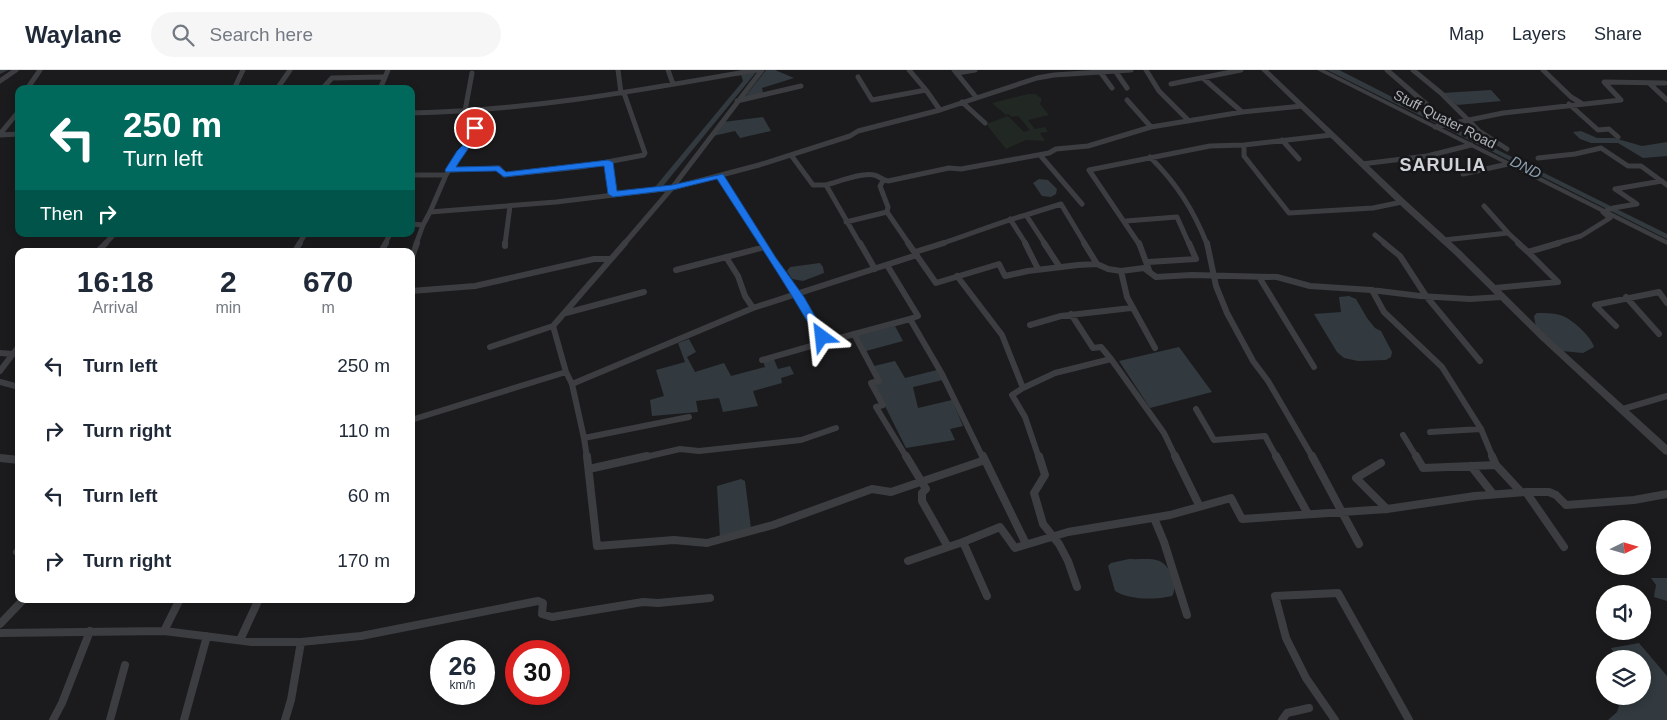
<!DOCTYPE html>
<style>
body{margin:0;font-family:Helvetica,sans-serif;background:#f6f6f7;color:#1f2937;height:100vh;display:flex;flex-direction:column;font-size:19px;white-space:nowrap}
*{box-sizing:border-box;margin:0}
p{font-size:16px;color:#747a83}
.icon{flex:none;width:28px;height:28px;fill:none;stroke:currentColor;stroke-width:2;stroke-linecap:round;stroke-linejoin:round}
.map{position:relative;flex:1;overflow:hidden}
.panel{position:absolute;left:15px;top:178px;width:400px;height:355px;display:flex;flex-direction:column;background:#fff;border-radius:10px;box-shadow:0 2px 8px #0003}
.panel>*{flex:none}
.top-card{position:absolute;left:15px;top:15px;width:400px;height:152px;border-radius:10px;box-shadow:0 2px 8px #0003;background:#00695c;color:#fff;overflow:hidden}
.needle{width:32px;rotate:85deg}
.fabs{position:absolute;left:1596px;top:450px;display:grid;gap:10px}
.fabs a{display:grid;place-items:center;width:55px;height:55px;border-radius:50%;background:#fff;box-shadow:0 2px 8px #0003;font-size:25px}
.speed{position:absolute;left:430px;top:570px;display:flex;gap:10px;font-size:25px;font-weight:700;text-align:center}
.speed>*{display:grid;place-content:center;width:65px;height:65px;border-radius:50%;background:#fff;box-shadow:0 2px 8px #0003;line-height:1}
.speed small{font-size:12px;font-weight:400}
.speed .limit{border:8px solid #d22;background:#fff;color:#111}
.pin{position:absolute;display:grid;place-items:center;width:42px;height:42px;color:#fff;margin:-21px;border:2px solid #fff;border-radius:50%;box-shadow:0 1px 5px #0007}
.me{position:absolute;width:55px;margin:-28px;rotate:330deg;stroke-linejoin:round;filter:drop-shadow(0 0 4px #0008)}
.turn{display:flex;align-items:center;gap:18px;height:105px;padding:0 25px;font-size:22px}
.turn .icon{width:65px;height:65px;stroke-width:2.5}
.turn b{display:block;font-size:35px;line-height:42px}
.then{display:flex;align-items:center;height:48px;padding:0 25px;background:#0003;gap:10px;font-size:19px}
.eta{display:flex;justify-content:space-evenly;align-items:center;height:85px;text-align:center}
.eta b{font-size:30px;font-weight:800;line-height:35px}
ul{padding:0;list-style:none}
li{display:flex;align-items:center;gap:15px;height:65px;padding:0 25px}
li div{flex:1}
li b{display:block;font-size:19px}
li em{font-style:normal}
header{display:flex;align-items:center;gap:30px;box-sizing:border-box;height:70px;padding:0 25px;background:#fff;border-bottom:1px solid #e0e1e3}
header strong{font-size:24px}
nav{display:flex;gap:28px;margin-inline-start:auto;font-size:18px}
.search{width:350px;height:45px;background:#f6f6f7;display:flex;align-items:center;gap:12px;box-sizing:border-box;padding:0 18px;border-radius:28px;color:#747a83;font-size:19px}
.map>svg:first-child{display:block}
.green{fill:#212722}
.water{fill:#323a3f}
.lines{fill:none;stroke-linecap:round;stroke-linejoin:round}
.canal{fill:#323a3f;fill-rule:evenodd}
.minor-far2{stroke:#3c3d41;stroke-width:5}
.minor-far1{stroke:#3c3d41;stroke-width:6}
.minor{stroke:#3c3d41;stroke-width:8}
.tertiary{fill:#3c3d41;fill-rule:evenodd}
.route{fill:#1a73e8;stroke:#114b97}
.labels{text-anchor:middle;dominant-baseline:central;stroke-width:5;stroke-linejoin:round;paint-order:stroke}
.far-street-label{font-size:14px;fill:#afb3ba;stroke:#161618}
.far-water-label{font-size:15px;font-style:italic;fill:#8ba0b0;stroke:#161618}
.far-district-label{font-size:18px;font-weight:bold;letter-spacing:1px;fill:#cfd2d7;stroke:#161618}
</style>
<header>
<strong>Waylane</strong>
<div class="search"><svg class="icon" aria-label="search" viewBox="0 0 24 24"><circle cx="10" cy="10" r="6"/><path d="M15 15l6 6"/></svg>Search here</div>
<nav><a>Map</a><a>Layers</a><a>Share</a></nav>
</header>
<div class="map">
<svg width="1667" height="650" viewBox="0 0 1667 650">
<rect width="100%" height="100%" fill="#1b1b1d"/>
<path class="green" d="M1028,24H1036L1042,29L1040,34L1049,45L1028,50L1035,59L1045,57L1048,62L1040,63L1045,71L1026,70L1006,79L986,54L1008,46L1024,62L1030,60L1018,46L1012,47L1008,44L1006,45L992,33Z"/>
<path class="water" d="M766,0H775L794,8L762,18L763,23L744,28Z
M1327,0H1339L1347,4L1404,33L1402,37Z
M757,1L663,116L655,117L743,11L741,4Z
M1491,20L1501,31L1457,35L1442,23Z
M763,47L771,61L740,68L735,61L713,66L723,52Z
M1581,61L1597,68H1614L1642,76L1667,72V86L1643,88L1618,73H1591L1580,69L1573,62Z
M1039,109L1048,110L1057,119L1056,124L1051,127L1042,126L1033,113Z
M820,193L823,197L824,203L803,211L792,209L787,201L790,197Z
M1349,226L1356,229L1367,248L1375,258L1381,261L1392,282L1391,287L1386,290L1358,291L1344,288L1337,282L1314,244L1341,242L1339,227Z
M1537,243C1544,243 1553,243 1560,245C1571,248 1591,266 1594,277L1583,283L1562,281L1536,258L1534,246Z
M895,256L903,271L866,281L858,266Z
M689,269L696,282L687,287L695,302L724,293L731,306L765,297L763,291L773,287L778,299L790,296L794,304L781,308L782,313L753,321L758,336L723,342L719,328L696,331L698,342L652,346L650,330L664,326L656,300L685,292L678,273Z
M1179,277L1212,322L1150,338L1119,291Z
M895,291L905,308L937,300L943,310L913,317L918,338L952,330L963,356L950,359L955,370L906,378L874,314L882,312L874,296Z
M741,409L745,411L751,458L720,467L717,416Z
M1129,489C1150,490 1164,484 1172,507C1174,514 1176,519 1172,526C1155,530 1129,530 1115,521L1108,496L1111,493Z
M1651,508H1667V531L1654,527L1656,515Z
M1639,573L1667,606V650H1608L1617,642L1622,626H1642V589H1617L1611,578Z"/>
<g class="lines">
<path class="canal" d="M0,0H8L0,4Z
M1393,28L1667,164V169L1391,31V29Z"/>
<path class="minor-far2" d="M618,0L621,23
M668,0L673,14
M909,0L926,20
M954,0L976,27
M1146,0L1159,21L1189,51
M1387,0L1448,53
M1413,0L1441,23L1479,61L1507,79
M1543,0L1571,27L1581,33
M1116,2L1127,18
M957,3L975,0
M1101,3L1112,18
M858,7L872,30L926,20L940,40
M1204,9L1242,42
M0,11L16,0
M1649,13L1667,30
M1171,14L1241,0
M27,19L40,0
M234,19L243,0
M277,19L290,0
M322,19L332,8L383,7
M380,19L388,0
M1127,30L1151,57
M737,31L801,16
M962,32L985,53
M1569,34L1598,60L1609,59L1618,67
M465,41L472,3
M411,43C528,41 641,20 756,0
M1435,57L1503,43L1621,30L1604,12L1665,13
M0,64L19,41
M0,65L19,64
M1282,70L1299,89
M1244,75V86L1289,143L1373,138L1402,132
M791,85L813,115H826
M1040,85L1082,134
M1150,87C1177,114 1193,139 1207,174
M1538,88L1575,84L1601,78L1628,96H1641L1667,115
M609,92L613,124
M1362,94L1427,86L1471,75
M449,100L499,98L504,105L581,97L644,85L645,83L624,23
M1463,104L1508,94
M411,105H446
M720,106L764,174
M1484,136L1508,163
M430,142L446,105L460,83L470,73L480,42
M887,142L909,174
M1603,142L1613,138L1637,134L1615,119L1662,111
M1026,145L1061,134L1085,174
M1010,149L1026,174
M1126,151L1177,147L1189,174
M846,152L887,142L888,137L880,116L883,111
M411,154L423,155L430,142L556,132L672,118L759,95L850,66L858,61L940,40L1037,8L1054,5L1131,0
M1375,165L1386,174
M1444,170L1508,163L1520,174
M105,174L114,164
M299,174L305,164
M385,174L390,164
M416,174L423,155
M505,174L510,136
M624,174L672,118L762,0
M860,174L826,115C838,112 862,102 874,105C879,106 882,110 888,111L949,98L961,99L1049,83L1056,79L1088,76L1151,57L1242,42L1302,36
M940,174C969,165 996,153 1026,145L1045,174
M1139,174L1089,100L1210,76L1244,75L1331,65
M1554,174L1581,166L1610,148L1603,142"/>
<path class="minor-far1" d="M860,173L875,199
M908,173L936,213L999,194L1005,206L1028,201L1078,195L1097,194L1108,199L1121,201L1144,198L1156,207L1192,205L1277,207L1310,216L1371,220L1420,226L1470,229L1502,227
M1025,173L1038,199
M1044,173L1059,196
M1084,173L1097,194
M1139,173L1149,200
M1207,173L1216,216L1227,243L1253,291L1268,311L1313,388
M1384,173L1400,186L1426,226L1480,291
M1518,173L1528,182L1559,173
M505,176V173
M383,178L386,173
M98,181L106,173
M295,181L300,173
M915,182L944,173
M726,187L738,206L745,226L753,238
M411,190L417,173
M1148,192L1196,189L1189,173
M887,195L918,246L910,249L942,304L983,388
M676,200L765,177
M1121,201L1127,227L1155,278
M957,206L1002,265L1023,318L1012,325L1025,347L1039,388
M1259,207L1314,297
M1495,218L1558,212L1528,182
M1372,220L1384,242L1442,297L1481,359L1493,388
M411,221L475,216L594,189H611
M1626,227L1659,264
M566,243L644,222
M1071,244L1093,278L1101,277L1111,289
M1030,255L1061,246L1131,238
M1616,256L1595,235L1659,222L1667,233
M854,264L879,311L871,313L883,335L876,337L907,388
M825,272L910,249
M490,277L553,256
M0,283L13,284
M762,290L825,272L763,173
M0,301L19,276
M566,302L553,256L625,173
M0,312L19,317
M572,314L753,238L917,185
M1023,318L1055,303L1111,289L1164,363L1176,388
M1196,339L1214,370L1265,366L1277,388
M1623,339L1667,326
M411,350L566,302L572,314L584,368L689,347
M1430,362L1481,359
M1403,365L1417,388
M584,368L587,388
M641,388L680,379L699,381L801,370L836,358"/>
<path class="minor" d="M587,386L597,476L674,470L707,473L773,455L872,419L891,422L985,390
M906,386L926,419L922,423V431L948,477L963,472
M983,386L1026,474
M1039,386L1045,405L1034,423L1043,454L1059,474L1068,491L1077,517
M1175,386L1199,435
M1276,386L1308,444
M1312,386L1359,474
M1416,386L1423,398L1496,395
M1492,386L1496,395L1521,422
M0,388L19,390
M1381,393L1356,408L1387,439
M1471,396L1493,424
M589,399L647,386
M1526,422L1564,477
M1154,448L1164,472L1187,545
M17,482L19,480
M908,491L948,477
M987,526L963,472L1000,457L1015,478L1068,462L1170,445L1231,428L1242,449L1387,439L1475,426L1526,422H1549L1556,425L1566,435L1634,430L1667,424
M0,554L24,529
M164,561L180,529
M0,563L164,561L252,572H301L361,566L538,531L543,533L542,544L552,547L643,532L658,533L710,528
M240,570L259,529
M53,650L62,633L90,561
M110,650L125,595
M184,650L207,566
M285,650L291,630L301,572
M1282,650L1287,643L1309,638
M1335,650L1306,608L1286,568L1275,526L1338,523L1409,650"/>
<path class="tertiary" d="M1261,0H1268L1405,130L1460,180L1547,266L1667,375V385L1664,384L1541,270L1454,184L1399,134Z
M1317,0H1325L1667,170V175Z"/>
</g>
<path class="route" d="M475,55L479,58C473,75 465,82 456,97L499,96L506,102L608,90L613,92L617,121L672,115L723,104L776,188L804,227L827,267L826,270H818C787,215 751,162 717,109L672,120L613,127L608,124L604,96L504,107L496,101L446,102L445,100L457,81L466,72L471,58Z"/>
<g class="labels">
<g class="far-street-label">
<text transform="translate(1445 49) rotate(27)">Stuff Quater Road</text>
</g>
<g class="far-water-label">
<text transform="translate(1526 97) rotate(27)">DND</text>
</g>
<g class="far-district-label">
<text x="1443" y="95">SARULIA</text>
</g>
</g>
</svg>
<div class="fabs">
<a><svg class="needle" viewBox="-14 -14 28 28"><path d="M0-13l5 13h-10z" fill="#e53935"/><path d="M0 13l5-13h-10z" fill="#747a83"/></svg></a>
<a><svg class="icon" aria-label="sound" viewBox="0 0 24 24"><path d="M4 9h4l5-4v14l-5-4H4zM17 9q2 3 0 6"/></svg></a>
<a><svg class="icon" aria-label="layers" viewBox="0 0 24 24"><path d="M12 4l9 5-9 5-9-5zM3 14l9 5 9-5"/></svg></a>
</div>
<div class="speed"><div>26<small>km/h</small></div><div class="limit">30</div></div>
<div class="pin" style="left:475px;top:58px;background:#d93025"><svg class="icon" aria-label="arrive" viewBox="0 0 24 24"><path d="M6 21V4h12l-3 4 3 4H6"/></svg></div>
<svg class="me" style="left:822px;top:267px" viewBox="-20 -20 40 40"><path d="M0-17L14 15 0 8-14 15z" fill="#1a73e8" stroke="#fff" stroke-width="4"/></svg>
<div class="top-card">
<div class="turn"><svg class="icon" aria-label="left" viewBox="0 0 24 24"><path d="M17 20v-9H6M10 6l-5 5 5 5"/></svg><div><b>250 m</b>Turn left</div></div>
<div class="then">Then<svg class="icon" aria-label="right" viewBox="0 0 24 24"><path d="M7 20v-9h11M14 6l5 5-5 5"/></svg></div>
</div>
<section class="panel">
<div class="eta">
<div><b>16:18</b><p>Arrival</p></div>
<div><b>2</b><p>min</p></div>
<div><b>670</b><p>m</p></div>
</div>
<ul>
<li><svg class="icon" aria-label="left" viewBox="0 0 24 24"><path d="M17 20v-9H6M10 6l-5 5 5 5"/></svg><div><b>Turn left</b></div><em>250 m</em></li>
<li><svg class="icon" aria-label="right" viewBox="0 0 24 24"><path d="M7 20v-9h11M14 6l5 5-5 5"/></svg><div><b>Turn right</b></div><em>110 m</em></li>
<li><svg class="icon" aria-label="left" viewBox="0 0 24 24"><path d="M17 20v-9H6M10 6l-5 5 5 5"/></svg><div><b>Turn left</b></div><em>60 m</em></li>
<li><svg class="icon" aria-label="right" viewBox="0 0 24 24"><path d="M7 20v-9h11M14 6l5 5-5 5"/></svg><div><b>Turn right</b></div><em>170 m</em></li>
</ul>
</section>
</div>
